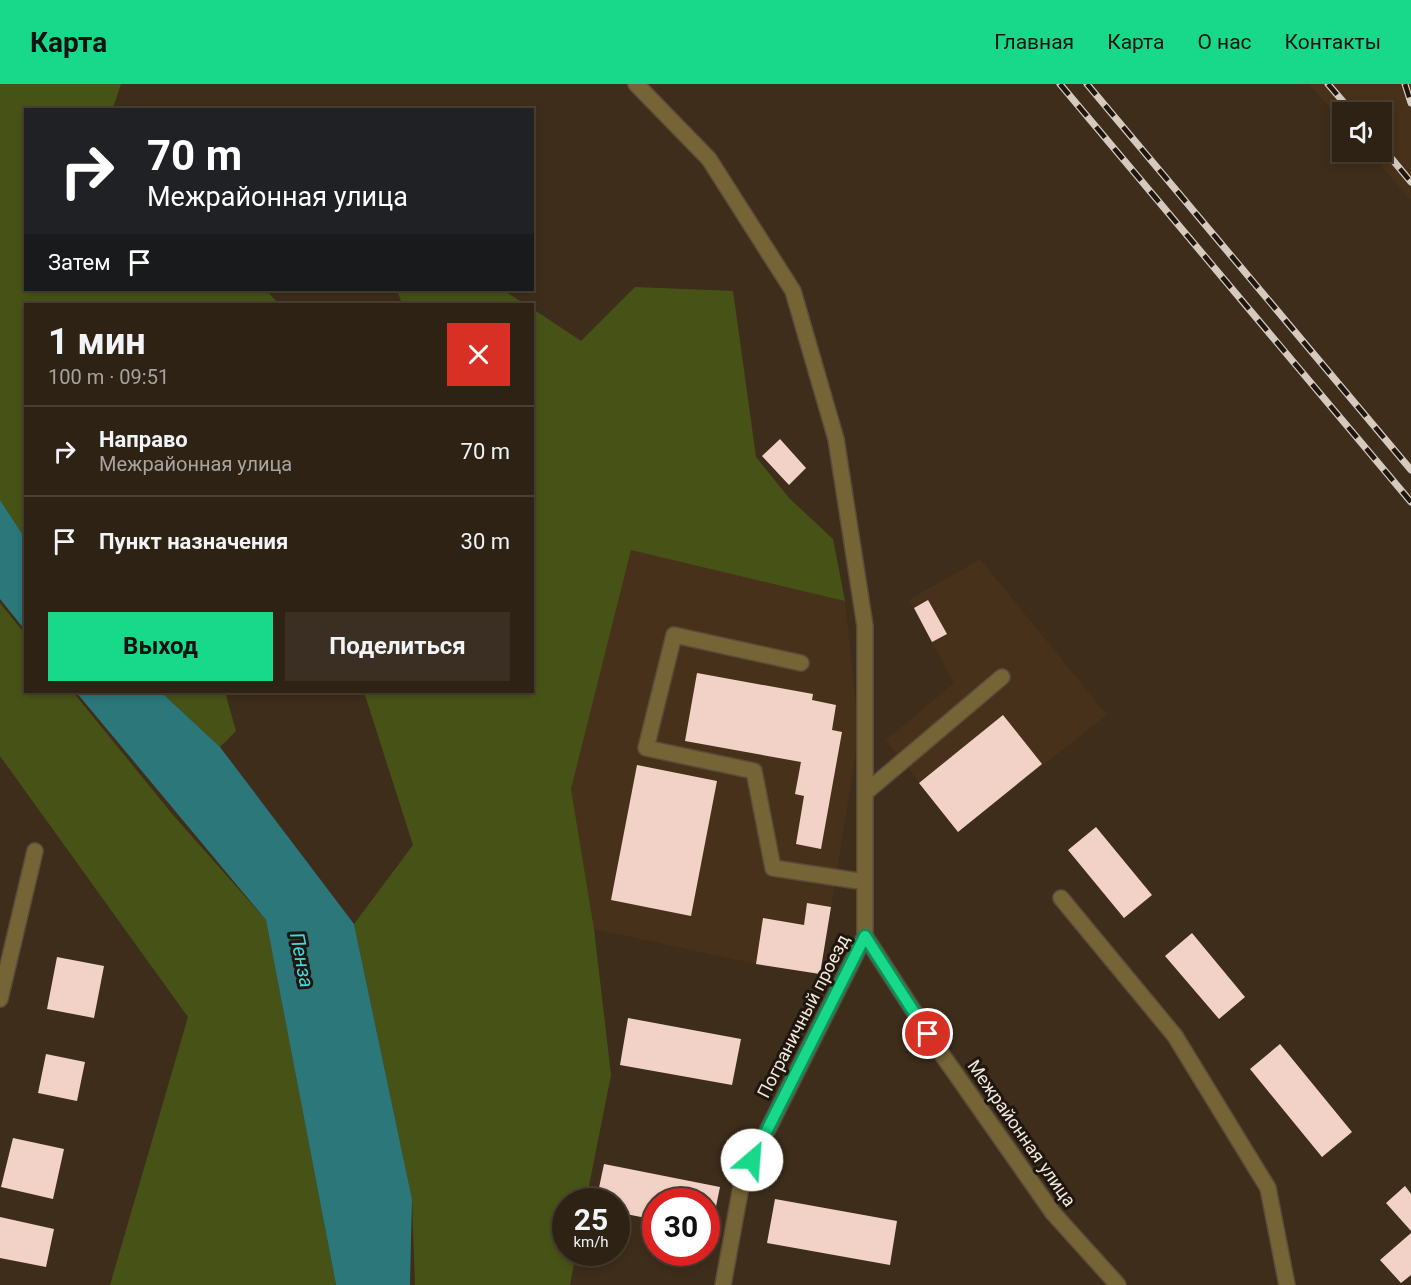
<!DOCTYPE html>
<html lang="ru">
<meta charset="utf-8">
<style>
body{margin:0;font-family:Roboto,sans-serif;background:#3a2f22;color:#f1f3f6;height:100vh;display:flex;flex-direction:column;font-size:22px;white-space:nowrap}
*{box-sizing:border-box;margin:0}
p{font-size:20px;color:#a7a4a0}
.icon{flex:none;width:33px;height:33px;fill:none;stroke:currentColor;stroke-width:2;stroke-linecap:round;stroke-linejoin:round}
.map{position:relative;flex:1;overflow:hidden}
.side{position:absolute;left:24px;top:219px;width:510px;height:390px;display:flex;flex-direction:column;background:#2e2214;border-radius:0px;box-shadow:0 3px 9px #0003,0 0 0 2px #493f34}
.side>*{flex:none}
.hud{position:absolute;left:24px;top:24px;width:510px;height:183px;border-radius:0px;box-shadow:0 3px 9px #0003,0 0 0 2px #493f34;background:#202124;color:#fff;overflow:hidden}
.tools{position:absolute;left:1332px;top:18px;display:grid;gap:12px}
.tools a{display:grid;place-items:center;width:60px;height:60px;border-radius:0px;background:#2e2214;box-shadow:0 3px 9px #0003,0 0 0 2px #493f34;font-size:30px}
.speed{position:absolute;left:552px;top:1104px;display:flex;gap:12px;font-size:30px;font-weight:700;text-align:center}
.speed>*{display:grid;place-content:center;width:78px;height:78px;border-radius:50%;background:#2e2214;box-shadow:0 3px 9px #0003,0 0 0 2px #493f34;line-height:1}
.speed small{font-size:15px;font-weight:400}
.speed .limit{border:9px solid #d22;background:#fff;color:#111}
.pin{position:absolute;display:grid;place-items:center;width:51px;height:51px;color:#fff;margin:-26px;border:3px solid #fff;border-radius:50%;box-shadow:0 2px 6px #0007}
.me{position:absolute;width:66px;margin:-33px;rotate:27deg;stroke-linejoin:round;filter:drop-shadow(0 0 4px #0008)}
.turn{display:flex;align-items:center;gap:21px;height:126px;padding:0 24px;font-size:27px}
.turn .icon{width:78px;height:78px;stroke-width:2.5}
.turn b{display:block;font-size:42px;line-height:51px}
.then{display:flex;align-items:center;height:57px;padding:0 24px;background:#0003;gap:12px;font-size:22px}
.round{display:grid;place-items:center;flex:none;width:63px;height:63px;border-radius:0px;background:#3a2f22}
.summary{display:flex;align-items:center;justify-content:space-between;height:102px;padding:0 24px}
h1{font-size:36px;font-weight:700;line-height:45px}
.cta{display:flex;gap:12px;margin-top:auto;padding:12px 24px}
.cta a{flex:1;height:69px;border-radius:0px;background:#18d989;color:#111;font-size:24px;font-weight:700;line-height:69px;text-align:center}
.cta a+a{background:#3a2f22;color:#f1f3f6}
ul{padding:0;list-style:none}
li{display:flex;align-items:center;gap:18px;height:90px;padding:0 24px;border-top:2px solid #493f34}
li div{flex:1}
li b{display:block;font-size:22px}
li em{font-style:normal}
header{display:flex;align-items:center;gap:36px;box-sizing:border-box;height:84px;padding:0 30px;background:#18d989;color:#111}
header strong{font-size:28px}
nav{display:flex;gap:33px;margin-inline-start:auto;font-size:21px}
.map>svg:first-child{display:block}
.built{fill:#48311a}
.green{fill:#475316}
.water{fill:#2b777a}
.building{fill:#f2d2c7}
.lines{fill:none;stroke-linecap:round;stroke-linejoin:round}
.minor-casing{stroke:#5b4b3a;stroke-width:18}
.minor{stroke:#746436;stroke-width:15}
.rail-casing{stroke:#d6cabe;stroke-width:7}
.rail{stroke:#1f170f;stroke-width:4.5;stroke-dasharray:14;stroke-linecap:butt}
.route-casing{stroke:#108d59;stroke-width:15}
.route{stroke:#18d989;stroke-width:10}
.labels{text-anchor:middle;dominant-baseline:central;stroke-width:6;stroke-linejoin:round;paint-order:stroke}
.street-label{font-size:18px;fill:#f2e7dc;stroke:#1f170f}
.water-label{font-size:20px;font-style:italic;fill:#44d8de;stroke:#1f170f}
</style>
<header>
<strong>Карта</strong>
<nav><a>Главная</a><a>Карта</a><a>О нас</a><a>Контакты</a></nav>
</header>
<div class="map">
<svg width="1411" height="1201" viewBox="0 0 1411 1201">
<rect width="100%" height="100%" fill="#3e2d1b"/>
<path class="built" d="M1309,0H1411V116L1369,68H1382V28H1342V38Z
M631,465L845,517L859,650L820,890L756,880L594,845L571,705Z
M980,475L1107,631L958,748L886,656L954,599L909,516Z"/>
<path class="green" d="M0,0H121L113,24L114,25L26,26V206H266L279,220H26L25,454L0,416Z
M635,203L733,207L756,373L789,414L833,455L845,517L631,466L571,705L594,845L611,991L586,1117L566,1118V1168L576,1169L570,1201H415L412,1115L354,840L413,761L364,608H532L533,225L581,257Z
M397,206H503L525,220H402Z
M0,519L25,550L26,608H73L173,731L266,836L336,1201H110L188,933L0,672Z
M161,608H225L236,647L220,663Z"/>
<path class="water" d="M0,416L25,454V546L0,515Z
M76,608H161L220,663L354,840L412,1115L410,1201H336L266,836Z"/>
<path class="building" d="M780,355L806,384L789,401L762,372Z
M928,516L947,550L932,558L914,524Z
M697,589L813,610L812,616L836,621L832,646L842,648L821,765L796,760L804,712L795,710L801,678L685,657Z
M1003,631L1042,680L958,748L919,699Z
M637,681L717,697L691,832L611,816Z
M1096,743L1152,811L1124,834L1068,766Z
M807,819L831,823L820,890L756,880L763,834L804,841Z
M1192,849L1245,913L1219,935L1165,872Z
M57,873L104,882L94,934L47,925Z
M628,934L741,955L732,1001L620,981Z
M1280,960L1352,1048L1322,1073L1250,985Z
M46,970L85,978L77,1017L38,1009Z
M13,1054L64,1065L53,1115L1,1103Z
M604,1080L720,1103L711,1147L706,1146V1118H656V1136L616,1128V1118H596Z
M1405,1102L1411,1110V1147L1386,1119Z
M775,1115L897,1137L890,1181L767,1159Z
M0,1133L54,1145L46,1183L0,1174Z
M1411,1149V1191L1401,1199L1380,1176Z"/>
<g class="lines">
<g class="minor-casing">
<path id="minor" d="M636,0L709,75L793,207L836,355L865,542V852L742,1097L723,1201
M801,579L674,551L646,664L754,687L773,784L865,798
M865,709L1002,593
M1061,814L1175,952L1268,1104L1287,1201
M865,852L941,969L1053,1129L1118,1201
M0,915L35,767"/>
</g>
<use href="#minor" class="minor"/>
<g class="rail-casing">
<path id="rail" d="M1060,0L1411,418
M1087,0L1411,386
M1328,0L1352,28
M1405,0L1411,19
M1382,63L1411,98"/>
</g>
<use href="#rail" class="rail"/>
</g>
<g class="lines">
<g class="route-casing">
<path id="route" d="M752,1076L865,852L928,950"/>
</g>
<use href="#route" class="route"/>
</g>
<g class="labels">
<g class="street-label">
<text transform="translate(803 932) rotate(-63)">Пограничный проезд</text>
<text transform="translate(1022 1049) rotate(55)">Межрайонная улица</text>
</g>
<g class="water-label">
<text transform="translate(302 876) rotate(79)">Пенза</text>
</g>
</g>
</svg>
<div class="tools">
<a><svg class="icon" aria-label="sound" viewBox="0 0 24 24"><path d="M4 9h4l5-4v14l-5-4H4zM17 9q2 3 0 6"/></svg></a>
</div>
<div class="speed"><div>25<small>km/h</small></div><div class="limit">30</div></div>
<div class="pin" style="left:928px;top:950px;background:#d93025"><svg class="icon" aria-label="arrive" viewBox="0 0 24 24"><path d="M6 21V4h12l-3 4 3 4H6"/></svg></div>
<svg class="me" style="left:752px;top:1076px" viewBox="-20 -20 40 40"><circle r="19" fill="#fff"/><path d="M0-13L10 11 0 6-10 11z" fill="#18d989"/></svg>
<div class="hud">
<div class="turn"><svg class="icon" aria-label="right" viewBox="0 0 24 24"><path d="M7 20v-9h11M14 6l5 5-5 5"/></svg><div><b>70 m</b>Межрайонная улица</div></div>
<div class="then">Затем<svg class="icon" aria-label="arrive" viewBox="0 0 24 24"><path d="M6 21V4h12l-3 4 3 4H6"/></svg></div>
</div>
<section class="side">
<div class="summary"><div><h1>1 мин</h1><p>100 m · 09:51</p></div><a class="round" style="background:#d93025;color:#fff"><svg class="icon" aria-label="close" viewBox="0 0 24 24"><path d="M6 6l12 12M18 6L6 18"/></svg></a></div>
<ul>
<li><svg class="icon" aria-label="right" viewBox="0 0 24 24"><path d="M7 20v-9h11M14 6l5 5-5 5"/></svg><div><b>Направо</b><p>Межрайонная улица</p></div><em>70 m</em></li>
<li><svg class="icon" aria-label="arrive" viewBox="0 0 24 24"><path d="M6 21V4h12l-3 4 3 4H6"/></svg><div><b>Пункт назначения</b></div><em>30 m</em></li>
</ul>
<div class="cta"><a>Выход</a><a>Поделиться</a></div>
</section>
</div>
